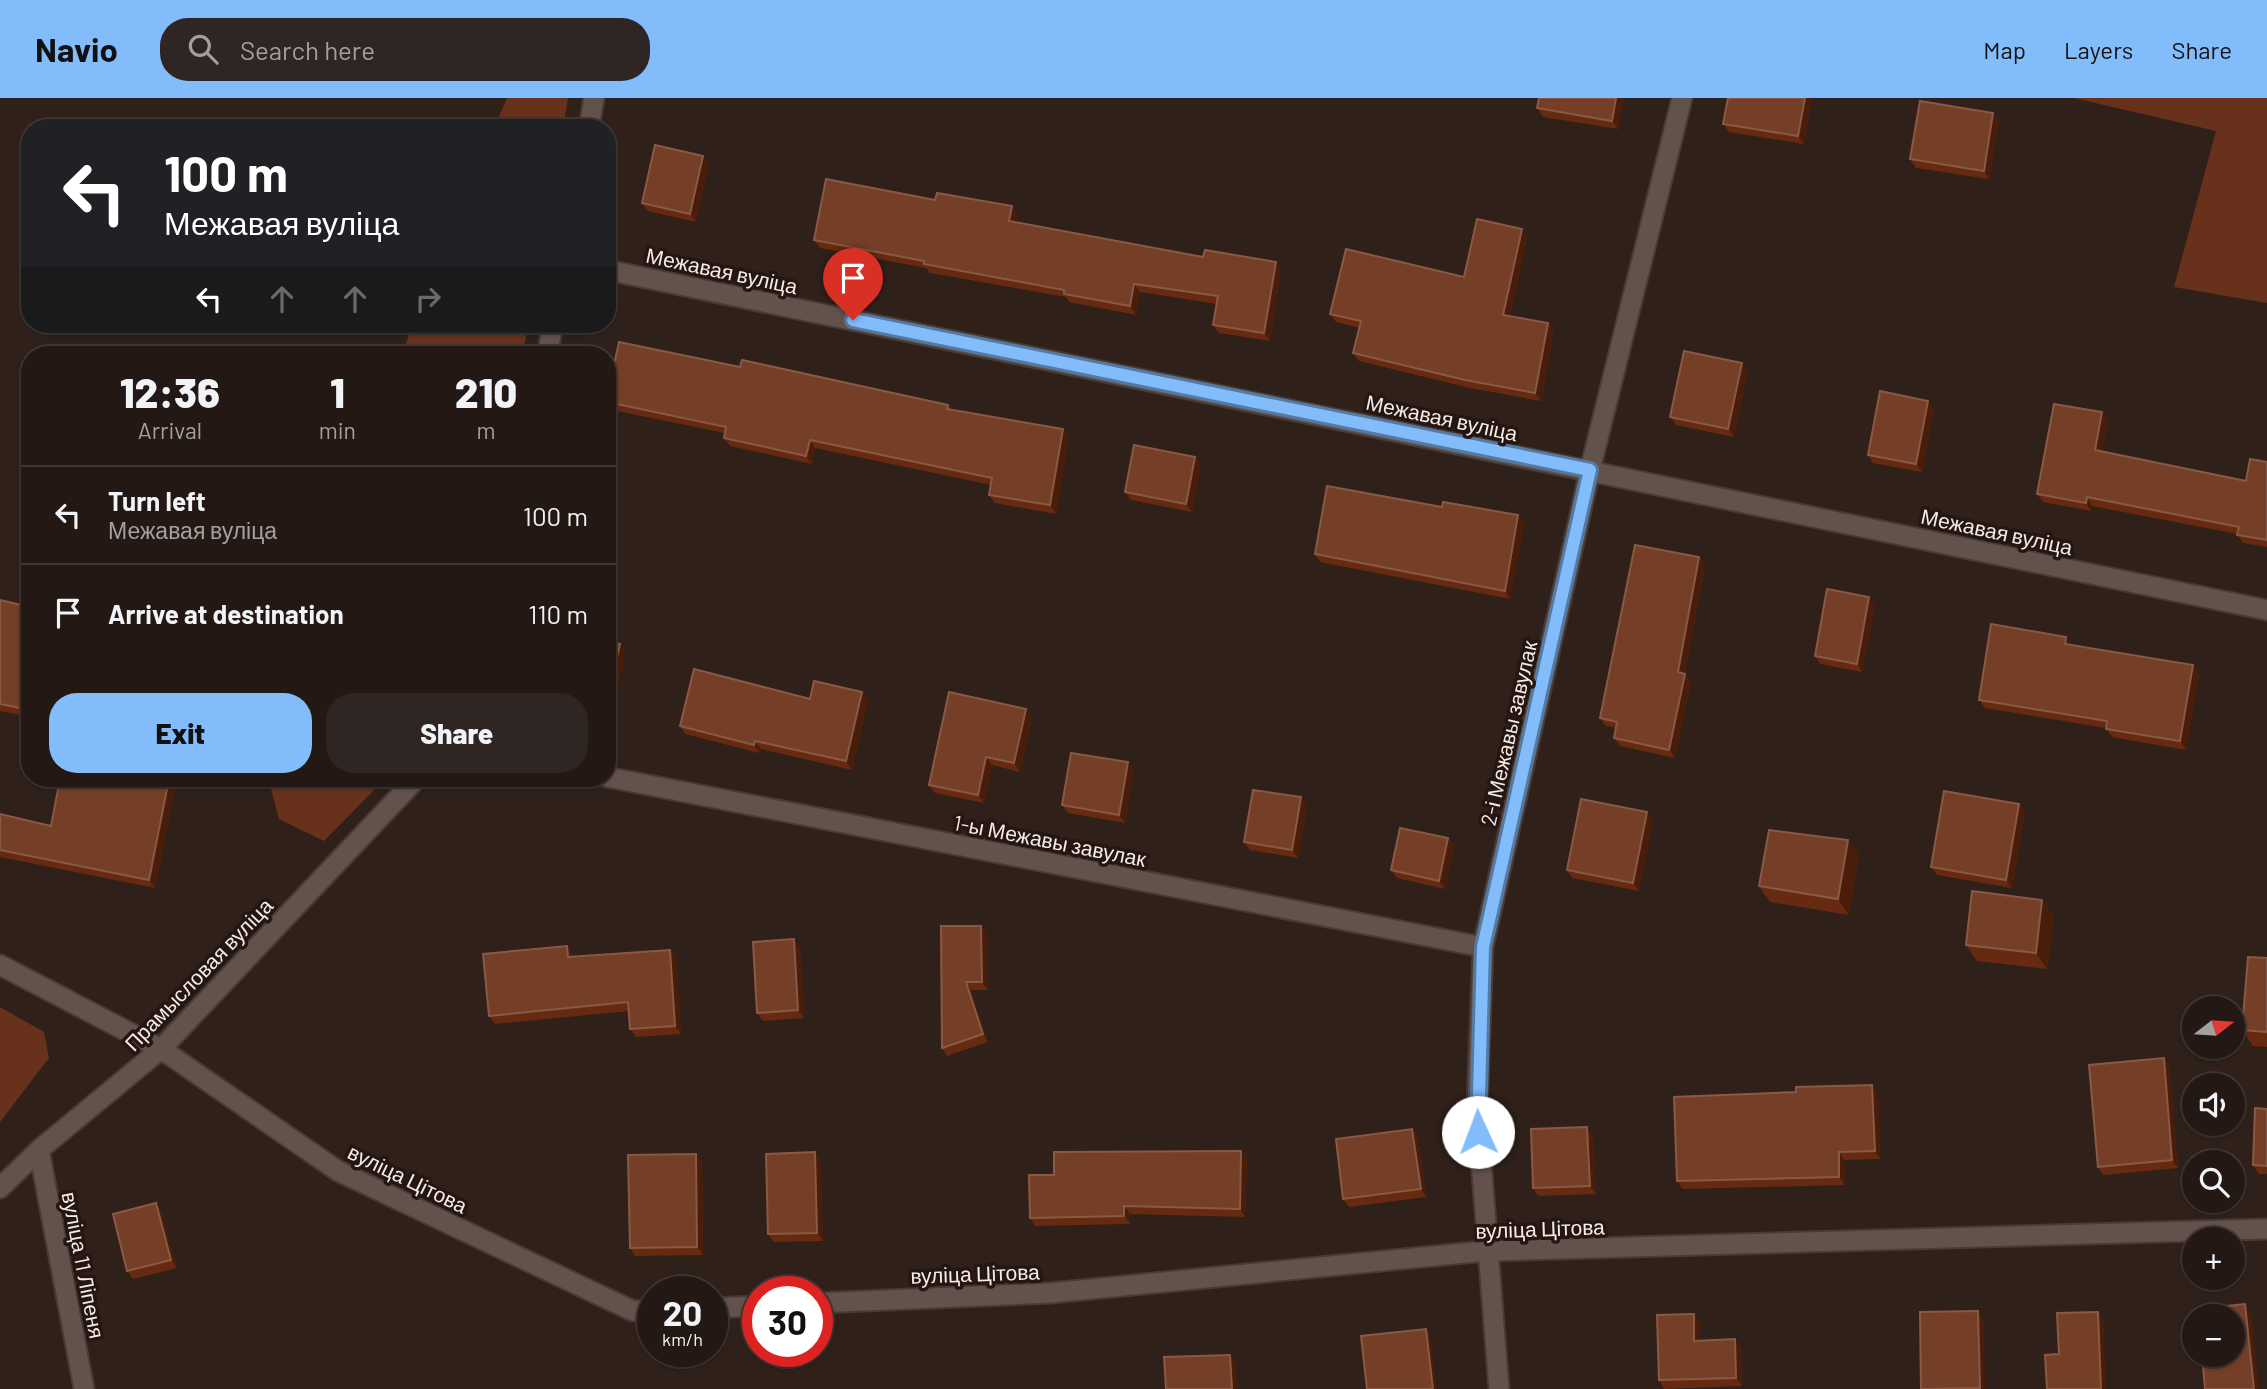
<!DOCTYPE html>
<meta charset="utf-8">
<style>
body{margin:0;font-family:Barlow,sans-serif;background:#2f2522;color:#f1f3f6;height:100vh;display:flex;flex-direction:column;font-size:26px;white-space:nowrap}
*{box-sizing:border-box;margin:0}
p{font-size:23px;color:#a3a0a0}
.icon{flex:none;width:38px;height:38px;fill:none;stroke:currentColor;stroke-width:2;stroke-linecap:round;stroke-linejoin:round}
.map{position:relative;flex:1;overflow:hidden}
.details{position:absolute;left:21px;top:248px;width:595px;height:441px;display:flex;flex-direction:column;background:#231814;border-radius:28px;box-shadow:0 2px 5px #0004,0 0 0 2px #403734}
.details>*{flex:none}
.top-card{position:absolute;left:21px;top:21px;width:595px;height:214px;border-radius:28px;box-shadow:0 2px 5px #0004,0 0 0 2px #403734;background:#202124;color:#fff;overflow:hidden}
.needle{width:46px;rotate:73deg}
.fabs{position:absolute;left:2182px;top:898px;display:grid;gap:14px}
.fabs a{display:grid;place-items:center;width:63px;height:63px;border-radius:50%;background:#231814;box-shadow:0 2px 5px #0004,0 0 0 2px #403734;font-size:35px}
.speed{position:absolute;left:637px;top:1178px;display:flex;gap:14px;font-size:35px;font-weight:700;text-align:center}
.speed>*{display:grid;place-content:center;width:91px;height:91px;border-radius:50%;background:#231814;box-shadow:0 2px 5px #0004,0 0 0 2px #403734;line-height:1}
.speed small{font-size:18px;font-weight:400}
.speed .limit{border:10px solid #d22;background:#fff;color:#111}
.pin{position:absolute;display:grid;place-items:center;width:60px;height:60px;color:#fff;margin:-72px -30px;border-radius:50% 50% 50% 0;rotate:-45deg;box-shadow:0 0 7px #0007}
.pin .icon{rotate:45deg}
.me{position:absolute;width:77px;margin:-38px;rotate:358deg;stroke-linejoin:round;filter:drop-shadow(0 0 5px #0008)}
.turn{display:flex;align-items:center;gap:24px;height:147px;padding:0 28px;font-size:32px}
.turn .icon{width:91px;height:91px;stroke-width:2.5}
.turn b{display:block;font-size:49px;line-height:60px}
.lanes{display:flex;align-items:center;height:66px;padding:0 28px;background:#0003;justify-content:center;gap:35px;direction:ltr}
.lanes .off{opacity:.35}
.eta{display:flex;justify-content:space-evenly;align-items:center;height:119px;text-align:center}
.eta b{font-size:42px;font-weight:800;line-height:49px}
.button{display:flex;gap:14px;margin-top:auto;padding:14px 28px}
.button a{flex:1;height:80px;border-radius:28px;background:#82bcfa;color:#111;font-size:28px;font-weight:800;line-height:80px;text-align:center}
.button a+a{background:#2f2522;color:#f1f3f6}
ul{padding:0;list-style:none}
li{display:flex;align-items:center;gap:21px;height:98px;padding:0 28px;border-top:2px solid #403734}
li div{flex:1}
li b{display:block;font-size:26px}
li em{font-style:normal}
header{display:flex;align-items:center;gap:42px;box-sizing:border-box;height:98px;padding:0 35px;background:#82bcfa;color:#111}
header strong{font-size:33px}
nav{display:flex;gap:38px;margin-inline-start:auto;font-size:24px}
.search{width:490px;height:63px;background:#2f2522;display:flex;align-items:center;gap:18px;box-sizing:border-box;padding:0 24px;border-radius:28px;color:#a3a0a0;font-size:26px}
.map>svg:first-child{display:block}
.green{fill:#67311c}
.lines{fill:none;stroke-linecap:round;stroke-linejoin:round}
.minor-casing{stroke:#473b37;stroke-width:23}
.minor{stroke:#63524b;stroke-width:19}
.wall{fill:#662a10}
.shaded-wall{fill:#491d0a}
.building{fill:#753e27;stroke:#895945;stroke-width:2}
.route-casing{stroke:#547aa2;stroke-width:18}
.route{stroke:#82bcfa;stroke-width:12}
.labels{text-anchor:middle;dominant-baseline:central;stroke-width:7;stroke-linejoin:round;paint-order:stroke}
.street-label{font-size:21px;fill:#f5ebe7;stroke:#251611}
</style>
<header>
<strong>Navio</strong>
<div class="search"><svg class="icon" aria-label="search" viewBox="0 0 24 24"><circle cx="10" cy="10" r="6"/><path d="M15 15l6 6"/></svg>Search here</div>
<nav><a>Map</a><a>Layers</a><a>Share</a></nav>
</header>
<div class="map">
<svg width="2267" height="1291" viewBox="0 0 2267 1291">
<rect width="100%" height="100%" fill="#2f201a"/>
<path class="green" d="M507,0H568L563,30H494Z
M2074,0H2267V205L2174,189L2216,33Z
M420,226H529L522,257H402L409,237Z
M286,681H385L324,743L279,721L271,691Z
M0,909L44,934L49,960L0,1024Z"/>
<g class="lines">
<g class="minor-casing">
<path id="minor" d="M589,30L594,0
M607,172L2267,512
M547,257L553,226
M607,679L1483,849
M0,867L161,951L338,1073L633,1213L653,1212
M39,1052L84,1291
M0,1090L39,1052L161,951L416,681
M817,1205L1050,1195L1486,1153L2267,1131
M712,1210L758,1208
M1499,1291L1477,1011L1483,849L1590,372L1682,0"/>
</g>
<use href="#minor" class="minor"/>
</g>
<path class="wall" d="M1624,0L1618,31L1543,19L1537,10Z
M1728,0H1812L1804,46L1729,34L1723,26Z
M1993,15L1999,23L1989,81L1916,70L1910,61Z
M703,58L709,66L696,124L648,113L642,105Z
M935,102L1018,116L1016,125L1203,159L1281,172L1270,243L1219,235L1213,227L1217,206L1140,194L1136,217L1069,204L1066,199L930,175L926,170L820,150L814,142Z
M1527,139L1510,218L1548,225L1554,233L1541,303L1470,290L1359,263L1353,255L1360,230L1336,224L1330,216L1464,179Z
M1742,265L1748,273L1734,339L1676,327L1670,319Z
M740,269L948,307L951,311L1063,331L1069,340L1056,416L995,405L989,397L991,387L815,350L812,366L730,348L724,340L725,335L612,312L607,305V299Z
M1928,303L1934,311L1922,374L1873,365L1868,357Z
M2108,323L2102,353L2246,383L2267,364V449L2243,445L2237,436L2092,408L2091,413L2043,404L2037,396Z
M1195,359L1201,367L1192,414L1131,402L1125,394Z
M1442,409L1518,417L1524,425L1510,501L1320,464L1315,456Z
M1699,459L1705,467L1685,576L1691,584L1675,660L1620,648L1614,640L1616,630L1606,628L1600,620Z
M0,502L30,509V619L0,613Z
M1875,507L1862,574L1820,566L1815,558Z
M2072,547L2193,567L2199,576L2186,652L2112,639L2106,630L1985,610L1979,602Z
M810,601L868,602L852,672L761,651L759,655L685,636L680,628Z
M1026,611L1032,619L1020,674L992,667L984,705L935,695L929,687Z
M1134,672L1125,725L1068,715L1062,707Z
M177,681L155,790L0,759V716L51,728Z
M1301,699L1307,708L1298,760L1250,752L1244,744Z
M2019,706L2025,714L2012,790L1937,777L1931,769Z
M1653,722L1639,793L1572,780L1567,772Z
M1448,740L1454,749L1445,791L1397,780L1391,772Z
M1848,742L1859,758L1849,817L1770,804L1759,788Z
M2042,802L2054,818L2047,871L1977,863L1966,847Z
M981,828L987,836L988,892H971L988,944L947,958L942,950Z
M567,848L572,856L573,859L670,852L676,860L681,936L636,939L630,931L629,913L495,926L489,918Z
M800,850L804,920L763,923L757,915Z
M2267,860V949L2253,948L2242,932Z
M2164,960L2169,969L2178,1070L2103,1077L2098,1069Z
M1878,995L1880,1061L1844,1062L1845,1087L1683,1091L1677,1083Z
M2267,1011V1076H2259L2253,1067Z
M1593,1037L1596,1096L1538,1098L1533,1090Z
M1418,1039L1426,1099L1349,1109L1343,1101Z
M1241,1053L1247,1061L1245,1119L1130,1116V1126L1035,1128L1030,1120L1054,1077Z
M815,1054L820,1062L823,1143L774,1144L768,1136Z
M696,1056L702,1064L703,1157L635,1158L630,1150Z
M156,1105L161,1113L177,1170L133,1181L127,1173Z
M1700,1224V1242L1741,1249L1742,1288L1664,1291L1659,1282Z"/>
<path class="shaded-wall" d="M1616,0H1624L1618,31L1612,23Z
M1805,0H1812L1804,46L1798,38Z
M1993,15L1999,23L1989,81L1984,73Z
M703,58L709,66L696,124L690,116Z
M1012,108L1018,116L1015,132L1009,123Z
M1522,131L1527,139L1509,225L1503,217Z
M1276,164L1281,172L1270,243L1264,235Z
M1134,186L1140,194L1136,217L1130,208Z
M1548,225L1554,233L1541,303L1535,295Z
M1742,265L1748,273L1734,339L1728,331Z
M1928,303L1934,311L1922,374L1916,366Z
M2102,314L2108,323L2101,360L2095,352Z
M1063,331L1069,340L1056,416L1050,407Z
M810,342L815,350L812,366L806,358Z
M1195,359L1201,367L1192,414L1186,406Z
M2087,399L2092,408L2091,413L2086,405Z
M1518,417L1524,425L1510,501L1505,493Z
M1699,459L1705,467L1684,582L1678,574Z
M1869,499L1875,507L1862,574L1857,566Z
M2066,539L2072,547L2065,546Z
M620,546L626,554L610,626L607,623V603Z
M2193,567L2199,576L2186,652L2180,643Z
M1685,576L1691,584L1675,660L1669,652Z
M862,594L868,602L852,672L846,663Z
M1026,611L1032,619L1020,674L1014,665Z
M755,643L761,651L759,655L754,647Z
M986,659L992,667L984,705L978,697Z
M1128,664L1134,672L1125,725L1119,717Z
M169,681H177L155,790L149,782Z
M1301,699L1307,708L1298,760L1292,752Z
M2019,706L2025,714L2012,790L2006,782Z
M1647,714L1653,722L1639,793L1633,785Z
M1448,740L1454,749L1445,791L1439,783Z
M1848,742L1859,758L1849,817L1838,801Z
M2042,802L2054,818L2047,871L2036,855Z
M981,828L987,836L988,892L982,884Z
M794,841L800,850L804,920L798,912Z
M567,848L572,856L574,867L568,859Z
M670,852L676,860L681,936L675,928Z
M966,884L971,892L988,944L983,936Z
M2164,960L2169,969L2178,1070L2172,1062Z
M1872,987L1878,995L1880,1061L1875,1053Z
M1587,1029L1593,1037L1596,1096L1590,1088Z
M1412,1031L1418,1039L1426,1099L1421,1091Z
M1241,1053L1247,1061L1245,1119L1240,1111Z
M815,1054L820,1062L823,1143L817,1135Z
M1839,1054L1844,1062L1845,1087L1839,1079Z
M696,1056L702,1064L703,1157L697,1149Z
M156,1105L161,1113L177,1170L171,1162Z
M1124,1108L1130,1116V1126L1124,1118Z
M2245,1206L2251,1214L2259,1291H2254Z
M1978,1213L1984,1222L1985,1291L1980,1290Z
M2098,1214L2104,1222L2106,1291H2101Z
M1694,1216L1700,1224V1251L1694,1243Z
M1426,1231L1431,1239L1437,1291H1433Z
M1735,1241L1741,1249L1742,1288L1736,1280Z
M1230,1257L1236,1265L1237,1291H1232Z"/>
<path class="building" d="M1539,0H1616L1612,23L1537,10Z
M1728,0H1805L1798,38L1723,26Z
M1920,3L1993,15L1984,73L1910,61Z
M655,47L703,58L690,116L642,105Z
M826,81L935,102L937,95L1012,108L1009,123L1203,159L1205,152L1276,164L1264,235L1213,227L1218,198L1134,186L1130,208L1064,196V192L924,166V163L814,142Z
M1477,121L1522,131L1503,217L1548,225L1535,295L1465,282L1353,255L1361,223L1330,216L1346,151L1464,179Z
M619,244L740,269L742,262L948,307L947,311L1063,331L1050,407L989,397L992,380L810,342L806,358L724,340L726,329L607,304V299Z
M1684,253L1742,265L1728,331L1670,319Z
M1880,293L1928,303L1916,366L1868,357Z
M2054,306L2102,314L2095,352L2246,383L2250,361L2267,364V442L2237,437L2239,429L2087,399L2086,405L2037,396Z
M1134,347L1195,359L1186,406L1125,394Z
M1327,388L1442,409L1443,404L1518,417L1505,493L1315,456Z
M1635,447L1699,459L1678,574L1685,576L1669,652L1614,640L1617,624L1600,620Z
M1827,491L1869,499L1857,566L1815,558Z
M0,502L30,509V612L0,606Z
M1991,526L2066,539L2065,546L2193,567L2180,643L2106,631L2107,623L1979,602Z
M607,543L620,546L607,603Z
M694,571L810,601L814,583L862,594L846,663L755,643L754,647L680,628Z
M949,594L1026,611L1014,665L986,659L978,697L929,687Z
M1071,655L1128,664L1119,717L1062,707Z
M60,681H169L149,782L0,752V716L51,728Z
M1253,692L1301,699L1292,752L1244,744Z
M1944,693L2019,706L2006,782L1931,769Z
M1581,701L1647,714L1633,785L1567,772Z
M1400,730L1448,740L1439,783L1391,772Z
M1769,732L1848,742L1838,801L1759,788Z
M1972,793L2042,802L2036,855L1966,847Z
M941,828H981L982,884H966L983,936L942,950Z
M794,841L798,912L757,915L753,844Z
M567,848L568,859L670,852L675,928L630,931L628,904L489,918L483,856Z
M2248,859L2267,860V934L2242,932Z
M2164,960L2172,1062L2098,1069L2089,967Z
M1872,987L1875,1053L1839,1054V1079L1677,1083L1674,999L1796,994V989Z
M2255,1010L2267,1011V1068L2253,1067Z
M1587,1029L1590,1088L1533,1090L1531,1031Z
M1412,1031L1421,1091L1343,1101L1336,1041Z
M1241,1053L1240,1111L1124,1108V1118L1030,1120L1029,1077H1054V1054Z
M815,1054L817,1135L768,1136L766,1056Z
M696,1056L697,1149L630,1150L628,1057Z
M156,1105L171,1162L127,1173L113,1116Z
M2245,1206L2254,1291H2205L2202,1256H2233V1218H2198L2197,1211Z
M1978,1213L1980,1290L1921,1291L1920,1214Z
M2098,1214L2101,1291H2047L2045,1257L2059,1256L2057,1215Z
M1694,1216V1243L1735,1241L1736,1280L1659,1282L1657,1217Z
M1426,1231L1433,1291H1367L1361,1238Z
M1230,1257L1232,1291H1166L1164,1259Z"/>
<g class="lines">
<g class="route-casing">
<path id="route" d="M853,222L1590,372L1483,849L1478,1034"/>
</g>
<use href="#route" class="route"/>
</g>
<g class="labels">
<g class="street-label">
<text transform="translate(722 172) rotate(12)">Межавая вуліца</text>
<text transform="translate(1442 319) rotate(12)">Межавая вуліца</text>
<text transform="translate(1997 433) rotate(12)">Межавая вуліца</text>
<text transform="translate(1508 635) rotate(-77)">2-і Межавы завулак</text>
<text transform="translate(1050 742) rotate(11)">1-ы Межавы завулак</text>
<text transform="translate(198 876) rotate(-46)">Прамысловая вуліца</text>
<text transform="translate(408 1080) rotate(26)">вуліца Цітова</text>
<text transform="translate(1540 1130) rotate(-2)">вуліца Цітова</text>
<text transform="translate(84 1167) rotate(79)">вуліца 11 Ліпеня</text>
<text transform="translate(975 1175) rotate(-2)">вуліца Цітова</text>
</g>
</g>
</svg>
<div class="fabs">
<a><svg class="needle" viewBox="-14 -14 28 28"><path d="M0-13l5 13h-10z" fill="#e53935"/><path d="M0 13l5-13h-10z" fill="#a3a0a0"/></svg></a>
<a><svg class="icon" aria-label="sound" viewBox="0 0 24 24"><path d="M4 9h4l5-4v14l-5-4H4zM17 9q2 3 0 6"/></svg></a>
<a><svg class="icon" aria-label="search" viewBox="0 0 24 24"><circle cx="10" cy="10" r="6"/><path d="M15 15l6 6"/></svg></a>
<a>+</a>
<a>−</a>
</div>
<div class="speed"><div>20<small>km/h</small></div><div class="limit">30</div></div>
<div class="pin" style="left:853px;top:222px;background:#d93025"><svg class="icon" aria-label="arrive" viewBox="0 0 24 24"><path d="M6 21V4h12l-3 4 3 4H6"/></svg></div>
<svg class="me" style="left:1478px;top:1034px" viewBox="-20 -20 40 40"><circle r="19" fill="#fff"/><path d="M0-13L10 11 0 6-10 11z" fill="#82bcfa"/></svg>
<div class="top-card">
<div class="turn"><svg class="icon" aria-label="left" viewBox="0 0 24 24"><path d="M17 20v-9H6M10 6l-5 5 5 5"/></svg><div><b>100 m</b>Межавая вуліца</div></div>
<div class="lanes"><svg class="icon" aria-label="left" viewBox="0 0 24 24"><path d="M17 20v-9H6M10 6l-5 5 5 5"/></svg><svg class="icon off" aria-label="ahead" viewBox="0 0 24 24"><path d="M12 20V5M6 11l6-6 6 6"/></svg><svg class="icon off" aria-label="ahead" viewBox="0 0 24 24"><path d="M12 20V5M6 11l6-6 6 6"/></svg><svg class="icon off" aria-label="right" viewBox="0 0 24 24"><path d="M7 20v-9h11M14 6l5 5-5 5"/></svg></div>
</div>
<section class="details">
<div class="eta">
<div><b>12:36</b><p>Arrival</p></div>
<div><b>1</b><p>min</p></div>
<div><b>210</b><p>m</p></div>
</div>
<ul>
<li><svg class="icon" aria-label="left" viewBox="0 0 24 24"><path d="M17 20v-9H6M10 6l-5 5 5 5"/></svg><div><b>Turn left</b><p>Межавая вуліца</p></div><em>100 m</em></li>
<li><svg class="icon" aria-label="arrive" viewBox="0 0 24 24"><path d="M6 21V4h12l-3 4 3 4H6"/></svg><div><b>Arrive at destination</b></div><em>110 m</em></li>
</ul>
<div class="button"><a>Exit</a><a>Share</a></div>
</section>
</div>
